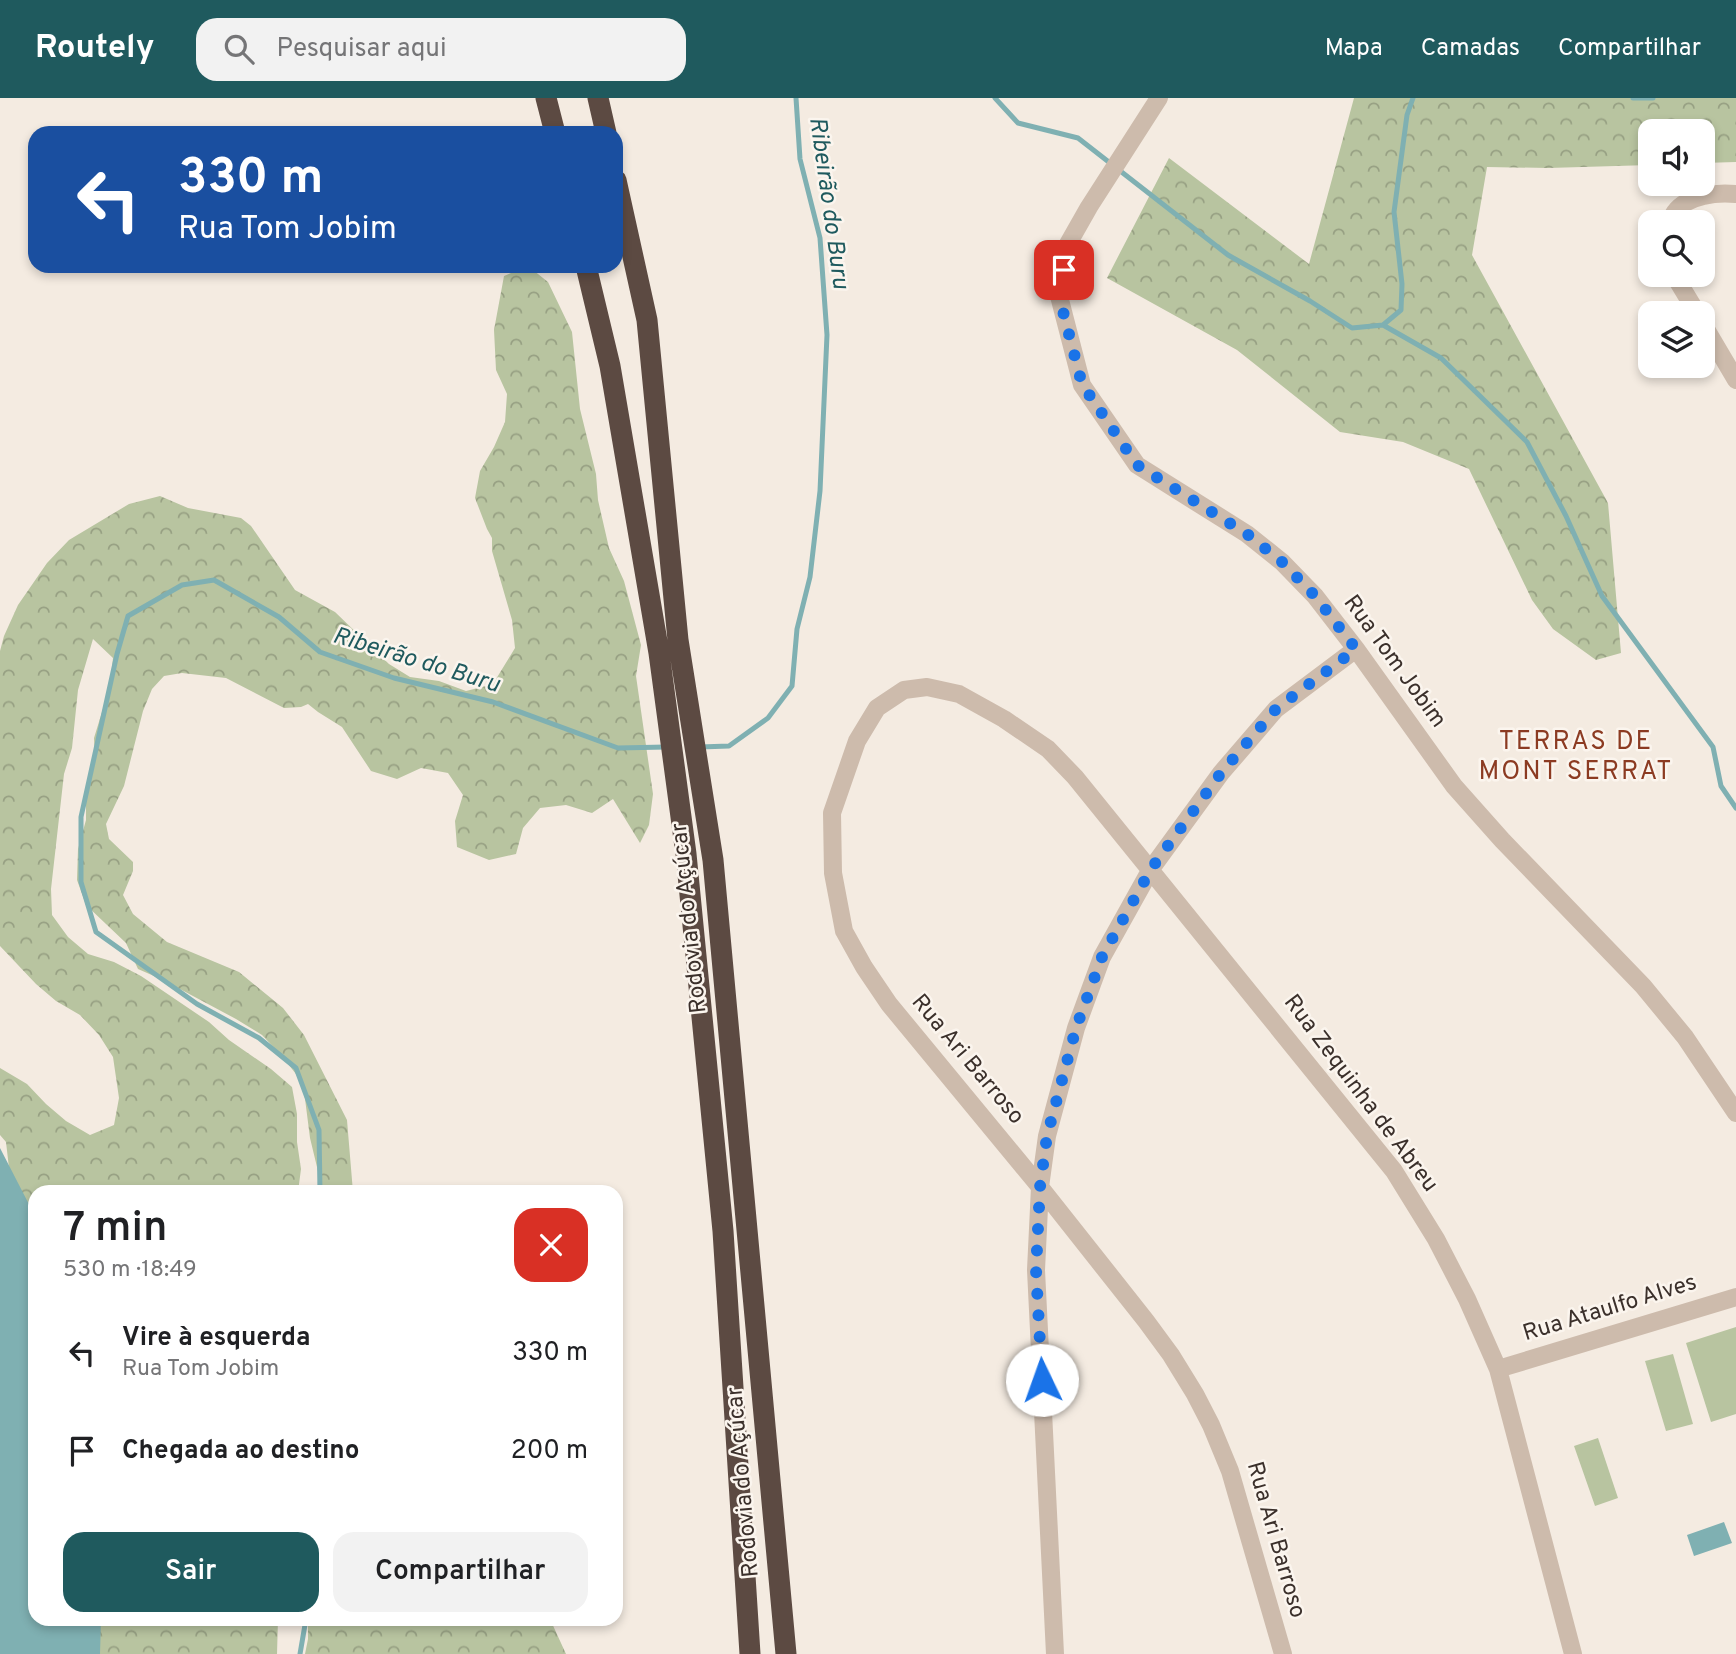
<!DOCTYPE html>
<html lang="pt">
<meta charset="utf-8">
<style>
body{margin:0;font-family:Overpass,sans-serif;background:#f2f2f2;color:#202124;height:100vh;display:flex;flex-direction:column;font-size:26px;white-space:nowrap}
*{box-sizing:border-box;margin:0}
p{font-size:23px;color:#757577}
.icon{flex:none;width:38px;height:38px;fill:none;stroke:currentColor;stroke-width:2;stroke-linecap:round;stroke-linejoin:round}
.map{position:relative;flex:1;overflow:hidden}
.drawer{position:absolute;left:28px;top:1087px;width:595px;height:441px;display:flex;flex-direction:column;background:#fff;border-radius:21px;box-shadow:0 4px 10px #0003}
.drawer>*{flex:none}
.top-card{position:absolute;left:28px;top:28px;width:595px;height:147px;border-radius:21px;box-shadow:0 4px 10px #0003;background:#1a4fa0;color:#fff;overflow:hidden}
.buttons{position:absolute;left:1638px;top:21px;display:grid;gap:14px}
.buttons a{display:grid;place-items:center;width:77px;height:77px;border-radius:14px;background:#fff;box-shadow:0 4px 10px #0003;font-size:35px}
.pin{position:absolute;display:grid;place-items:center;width:60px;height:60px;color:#fff;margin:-30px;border-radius:14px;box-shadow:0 4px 10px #0006}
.me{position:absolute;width:77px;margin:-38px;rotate:357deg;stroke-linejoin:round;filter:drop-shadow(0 0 5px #0008)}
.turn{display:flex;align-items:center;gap:24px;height:147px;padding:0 35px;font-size:32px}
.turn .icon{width:91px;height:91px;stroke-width:2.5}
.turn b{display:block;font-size:49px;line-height:60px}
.round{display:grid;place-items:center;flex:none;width:74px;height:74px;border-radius:21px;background:#f2f2f2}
.overview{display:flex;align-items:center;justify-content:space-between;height:119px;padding:0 35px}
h1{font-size:42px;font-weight:600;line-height:52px}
.action{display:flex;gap:14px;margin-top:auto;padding:14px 35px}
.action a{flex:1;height:80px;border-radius:21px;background:#1f5a5e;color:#fff;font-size:28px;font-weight:600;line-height:80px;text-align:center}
.action a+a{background:#f2f2f2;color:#202124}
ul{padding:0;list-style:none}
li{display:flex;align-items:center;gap:21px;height:98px;padding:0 35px}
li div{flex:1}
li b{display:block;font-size:26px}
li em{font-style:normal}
header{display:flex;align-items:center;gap:42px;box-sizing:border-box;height:98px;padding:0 35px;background:#1f5a5e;color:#fff}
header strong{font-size:33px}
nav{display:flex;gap:38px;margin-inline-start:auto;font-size:24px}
.search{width:490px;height:63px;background:#f2f2f2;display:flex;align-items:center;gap:18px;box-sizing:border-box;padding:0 24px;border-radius:21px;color:#757577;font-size:26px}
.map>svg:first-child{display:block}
.forest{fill:url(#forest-crowns)}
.pitch{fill:#b8c4a0}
.water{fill:#7fb0b2}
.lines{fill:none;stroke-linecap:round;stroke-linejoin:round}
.stream{stroke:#7fb0b2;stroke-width:5}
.street{stroke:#cdbbac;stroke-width:18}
.highway{stroke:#5c4a42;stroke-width:21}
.route{stroke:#1a73e8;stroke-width:12;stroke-dasharray:0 21.6}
.labels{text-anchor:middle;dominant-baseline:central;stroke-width:5;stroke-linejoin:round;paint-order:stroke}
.street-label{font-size:23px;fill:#3b302b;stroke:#fbf5ee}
.water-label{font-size:24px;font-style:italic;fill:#1f5a5e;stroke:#fbf5ee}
.quarter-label{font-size:26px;letter-spacing:2px;fill:#8c3b22;stroke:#fbf5ee}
</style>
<header>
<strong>Routely</strong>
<div class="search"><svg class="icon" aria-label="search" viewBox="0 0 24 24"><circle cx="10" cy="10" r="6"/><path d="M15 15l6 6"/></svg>Pesquisar aqui</div>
<nav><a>Mapa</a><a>Camadas</a><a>Compartilhar</a></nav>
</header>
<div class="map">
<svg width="1736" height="1556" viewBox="0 0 1736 1556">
<defs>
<pattern id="forest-crowns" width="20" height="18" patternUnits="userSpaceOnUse" patternTransform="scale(1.75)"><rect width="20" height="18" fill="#b8c4a0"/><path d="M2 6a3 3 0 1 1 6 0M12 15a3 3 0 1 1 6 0" fill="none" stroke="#97a083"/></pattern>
</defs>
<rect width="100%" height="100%" fill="#f4ebe1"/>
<path class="forest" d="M1354,0H1736V64L1703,65V33H1650V67L1548,70L1487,69L1472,157L1608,405L1621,555L1596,562L1553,531L1532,502L1469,371L1403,344L1340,334L1237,252L1107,180L1169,60L1309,166Z
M528,168L548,184L572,234L580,311L596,376L598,402L609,450L624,483L641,547L636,578L653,696L649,727L640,745L613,701L592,715L566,707L540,710L523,730L516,756L489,762L457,749L455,723L463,697L448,675L421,670L397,681L371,673L342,629L318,614L308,606L301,609L284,610L226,580L182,575L164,578L152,591L143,613L124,688L106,726L109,741L133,764V773L123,797L133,816L167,844L239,874L283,910L304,937L347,1022L353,1094H323L310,1040L303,985L281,957L262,937L236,921L163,882L138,871L126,845L86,807L77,782L78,751L86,722V694L95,665L94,640L110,588L113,560L93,541L78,592L72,650L64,676L51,791L52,817L68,839L88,856L114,864L141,878L209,924L229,942L271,971L292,989L297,1016V1044L301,1071L298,1094H35V1142L9,1070L6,1044L0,1037V970L27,986L46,1006L66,1023L90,1037L114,1027L119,1000L113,959L99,937L80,917L56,903L36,886L0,848V553L4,538L18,507L47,465L69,442L129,406L160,398L188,410L241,420L251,428L295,492L335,514L389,566L410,579L439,583L466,593L486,588L496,581L515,550L512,522L492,453V440L487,431L475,400L480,373L494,349L505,324L507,296L496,272L494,232L504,178Z
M87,1521H278L277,1556H91Z
M308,1521H550L566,1556H305L308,1541Z"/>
<path class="pitch" d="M1736,1229V1316L1711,1324L1686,1245Z
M1673,1256L1693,1326L1666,1333L1645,1263Z
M1598,1340L1618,1400L1595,1408L1574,1348Z"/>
<path class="water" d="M0,1050L35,1118V1521H101L100,1556H0Z
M1724,1424L1732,1445L1694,1458L1687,1437Z"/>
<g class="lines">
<path class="stream" d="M995,0L1018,25L1078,40L1228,157L1310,203L1352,230L1383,227L1401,212L1402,186L1394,114L1407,17L1413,0
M1633,0H1653
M1383,227L1441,260L1527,344L1566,418L1602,498L1713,649L1721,688L1736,710
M700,649L729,648L768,620L792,588L797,531L810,479L820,393L827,237L820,140L800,61L796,0
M320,1094L319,1032L296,970L259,940L197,906L96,834L81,784V719L117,556L128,518L182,487L214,482L279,519L320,554L394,580L493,604L618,650L666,649
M300,1556L306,1521"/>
<path class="street" d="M1159,0L1089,109L1068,146L1059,198L1082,287L1137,367L1247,436L1282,464L1315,498L1356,551L1454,688L1502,742L1643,888L1685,939L1736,1015
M1669,124C1671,121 1673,117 1675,114C1688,97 1717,94 1736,96
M1674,177L1697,215
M1703,226L1736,282
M1498,1271L1736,1199
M1055,1556L1036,1172L1040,1089L1047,1038L1076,930L1102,859L1151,771L1221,675L1276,611L1356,551
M1283,1556L1230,1373L1211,1327L1195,1296L1171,1257L1146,1223L1040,1089L889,906L864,869L844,833L833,775L832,715L857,643L877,610L904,592L927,589L959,596L1004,621L1048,651L1075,679L1394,1073L1436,1141L1467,1201L1498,1271L1573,1556"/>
<path class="highway" d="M546,0L555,35
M598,0L606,35
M616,82L647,222L678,542L713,762L786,1556
M586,168L610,268L659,555L686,756L723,1133L750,1556"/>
</g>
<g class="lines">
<path class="route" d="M1042,1282L1036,1172L1040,1089L1047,1038L1076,930L1102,859L1151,771L1221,675L1276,611L1356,551L1315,498L1282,464L1247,436L1137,367L1082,286L1059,198L1064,172"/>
</g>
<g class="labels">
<g class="street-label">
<text transform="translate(1394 564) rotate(54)">Rua Tom Jobim</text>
<text transform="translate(690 820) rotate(-96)">Rodovia do Açúcar</text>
<text transform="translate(967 962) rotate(50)">Rua Ari Barroso</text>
<text transform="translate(1360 996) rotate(53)">Rua Zequinha de Abreu</text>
<text transform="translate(1610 1211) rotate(-17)">Rua Ataulfo Alves</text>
<text transform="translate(744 1384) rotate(-95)">Rodovia do Açúcar</text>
<text transform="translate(1275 1442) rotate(74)">Rua Ari Barroso</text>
</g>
<g class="water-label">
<text transform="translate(828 105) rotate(82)">Ribeirão do Buru</text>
<text transform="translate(416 563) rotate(17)">Ribeirão do Buru</text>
</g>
<g class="quarter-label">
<text x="1576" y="644">TERRAS DE<tspan x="1576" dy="30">MONT SERRAT</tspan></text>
</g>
</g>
</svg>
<div class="buttons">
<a><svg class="icon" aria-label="sound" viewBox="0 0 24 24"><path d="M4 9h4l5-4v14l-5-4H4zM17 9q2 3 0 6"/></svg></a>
<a><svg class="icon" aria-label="search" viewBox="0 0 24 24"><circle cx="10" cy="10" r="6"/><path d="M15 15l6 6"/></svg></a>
<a><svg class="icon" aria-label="layers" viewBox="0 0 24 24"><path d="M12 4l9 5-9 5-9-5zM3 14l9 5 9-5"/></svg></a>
</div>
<div class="pin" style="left:1064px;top:172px;background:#d93025"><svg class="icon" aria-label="arrive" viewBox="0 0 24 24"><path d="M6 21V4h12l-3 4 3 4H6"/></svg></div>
<svg class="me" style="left:1042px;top:1282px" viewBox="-20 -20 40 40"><circle r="19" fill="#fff"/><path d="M0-13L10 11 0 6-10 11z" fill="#1a73e8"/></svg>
<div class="top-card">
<div class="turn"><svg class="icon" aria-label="left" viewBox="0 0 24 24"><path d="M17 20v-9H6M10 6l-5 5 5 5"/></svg><div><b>330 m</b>Rua Tom Jobim</div></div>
</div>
<section class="drawer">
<div class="overview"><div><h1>7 min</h1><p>530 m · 18:49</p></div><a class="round" style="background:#d93025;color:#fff"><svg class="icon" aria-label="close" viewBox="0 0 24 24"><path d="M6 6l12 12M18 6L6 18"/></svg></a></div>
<ul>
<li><svg class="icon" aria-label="left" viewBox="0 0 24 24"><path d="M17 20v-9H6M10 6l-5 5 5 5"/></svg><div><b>Vire à esquerda</b><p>Rua Tom Jobim</p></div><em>330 m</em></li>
<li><svg class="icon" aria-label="arrive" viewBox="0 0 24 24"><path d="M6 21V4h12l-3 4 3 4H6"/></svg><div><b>Chegada ao destino</b></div><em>200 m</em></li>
</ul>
<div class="action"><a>Sair</a><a>Compartilhar</a></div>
</section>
</div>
